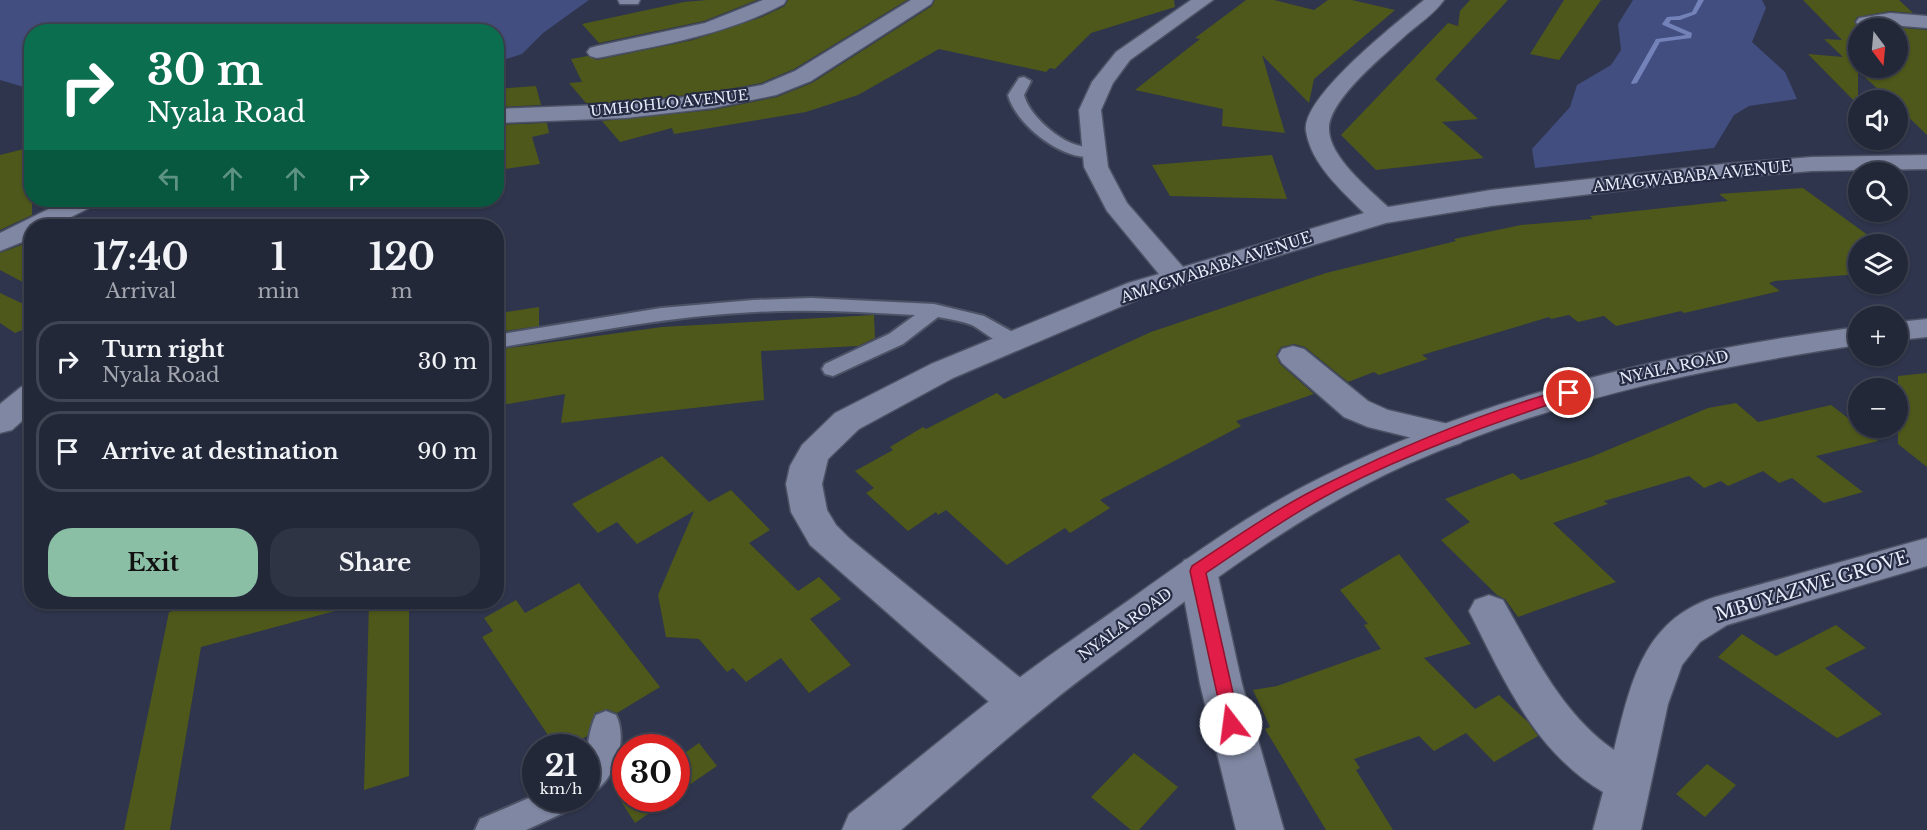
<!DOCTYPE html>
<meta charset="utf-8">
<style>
body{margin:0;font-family:"Libre Baskerville",serif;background:#2f3444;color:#f1f3f6;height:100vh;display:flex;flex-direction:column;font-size:22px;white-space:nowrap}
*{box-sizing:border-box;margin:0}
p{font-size:20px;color:#a3a6ae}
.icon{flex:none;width:33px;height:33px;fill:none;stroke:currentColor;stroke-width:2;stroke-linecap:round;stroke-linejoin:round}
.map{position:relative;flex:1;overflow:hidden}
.details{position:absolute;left:24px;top:219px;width:480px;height:390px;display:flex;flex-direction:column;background:#232839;border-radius:24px;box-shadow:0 2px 4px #0004,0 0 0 2px #404453}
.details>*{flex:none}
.top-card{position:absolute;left:24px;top:24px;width:480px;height:183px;border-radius:24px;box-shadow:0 2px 4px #0004,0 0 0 2px #404453;background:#0b6e4f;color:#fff;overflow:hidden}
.needle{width:39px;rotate:164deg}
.buttons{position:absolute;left:1848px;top:18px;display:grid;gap:12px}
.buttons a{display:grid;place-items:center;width:60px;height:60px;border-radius:50%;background:#232839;box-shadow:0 2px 4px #0004,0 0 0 2px #404453;font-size:30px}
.speed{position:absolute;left:522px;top:734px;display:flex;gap:12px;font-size:30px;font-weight:700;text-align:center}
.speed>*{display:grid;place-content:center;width:78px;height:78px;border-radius:50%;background:#232839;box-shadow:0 2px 4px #0004,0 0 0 2px #404453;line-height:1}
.speed small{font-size:15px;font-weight:400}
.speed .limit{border:9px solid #d22;background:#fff;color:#111}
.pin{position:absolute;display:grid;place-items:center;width:51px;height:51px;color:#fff;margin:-26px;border:3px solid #fff;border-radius:50%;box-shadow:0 2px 6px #0007}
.me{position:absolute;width:66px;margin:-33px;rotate:345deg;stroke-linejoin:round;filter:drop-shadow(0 0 4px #0008)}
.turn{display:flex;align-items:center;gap:21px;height:126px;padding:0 24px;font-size:27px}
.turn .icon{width:78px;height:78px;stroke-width:2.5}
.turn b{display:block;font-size:42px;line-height:51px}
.lanes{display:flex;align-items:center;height:57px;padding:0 24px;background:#0003;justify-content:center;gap:30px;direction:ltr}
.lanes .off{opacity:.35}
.eta{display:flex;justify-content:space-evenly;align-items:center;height:102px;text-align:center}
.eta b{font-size:36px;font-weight:700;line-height:42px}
.button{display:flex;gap:12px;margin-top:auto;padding:12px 24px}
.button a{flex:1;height:69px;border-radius:24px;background:#8abfa5;color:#111;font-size:24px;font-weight:700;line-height:69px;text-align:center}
.button a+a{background:#2f3444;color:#f1f3f6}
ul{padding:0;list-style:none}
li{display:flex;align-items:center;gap:18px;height:81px;margin:0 12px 9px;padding:0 12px;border:3px solid #404453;border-radius:24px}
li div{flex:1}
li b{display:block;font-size:22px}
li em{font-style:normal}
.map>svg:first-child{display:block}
.green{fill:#424e7f}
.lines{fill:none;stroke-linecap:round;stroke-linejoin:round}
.stream{fill:#7382b9;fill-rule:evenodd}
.building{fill:#4e581a}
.lane-casing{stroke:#4d5366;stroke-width:4}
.street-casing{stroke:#4d5366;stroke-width:3}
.secondary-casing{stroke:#4d5366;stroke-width:3}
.lane{fill:#7f87a2;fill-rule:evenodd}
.street{fill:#7f87a2;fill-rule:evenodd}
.secondary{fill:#7f87a2;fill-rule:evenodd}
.route{fill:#e11d48;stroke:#92132f;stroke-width:1.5}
.labels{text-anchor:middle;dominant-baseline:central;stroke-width:4.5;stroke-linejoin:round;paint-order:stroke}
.far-street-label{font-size:14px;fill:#e7ecfb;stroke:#252b42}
.street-label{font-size:15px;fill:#e7ecfb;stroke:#252b42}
.near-street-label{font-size:18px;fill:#e7ecfb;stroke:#252b42}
</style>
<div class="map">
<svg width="1927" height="830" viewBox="0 0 1927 830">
<rect width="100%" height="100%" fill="#2f354c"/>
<path class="green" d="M0,0H589L543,33L522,54L497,62L496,32H32L31,89L0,80Z
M1633,0H1762L1766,8L1752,42L1785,72L1797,99L1749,106L1734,115L1714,148L1535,168L1532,149L1570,107L1577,85L1611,65L1621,50L1618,24Z"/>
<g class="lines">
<path class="stream" d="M1698,0H1704L1696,14L1680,20H1671L1669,23L1692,33L1691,38L1660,42L1637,83L1632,84L1631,83L1656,39L1686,35L1663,25L1662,24L1667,17L1679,16L1692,12Z"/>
</g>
<path class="building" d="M707,0H757L704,21L599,43L582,24L684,2Z
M788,0H907L794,69L761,83L713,92L626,102L586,103L569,83L582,82L571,59L588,56L597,60L693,40L762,17L785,6Z
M935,0H1174L1175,7L1091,33L1055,69L1050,68L1046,72L939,49L858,95L806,112L674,134L672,128L620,142L602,121L713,110L777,97L812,83L932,6Z
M1246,0H1274L1314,10L1328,0H1352L1395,10L1314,79L1309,103L1262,55L1285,133L1222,126L1223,109L1135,90L1200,39L1195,38Z
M1470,0H1508L1435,79L1478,119L1442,122L1484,158L1376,170L1341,135L1448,23L1458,26L1460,11Z
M1564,0H1601L1559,60L1530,54Z
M1803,0H1899L1913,13L1890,11L1857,17L1854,22L1860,28L1858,68H1898V28H1880L1890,27L1927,30V135L1898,107V100H1890L1858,71V105L1808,54L1843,57L1824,39L1842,40Z
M536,86L541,105L496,107V89Z
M547,123L549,133L532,137L540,164L498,170L496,125Z
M32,147V215L0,230V155Z
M1272,155L1287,199L1170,196L1152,165Z
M1803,188L1880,244H1858V274L1775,281L1769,283L1780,291L1684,313L1681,311L1616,326L1604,316L1578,322L1569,315L1551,319L1549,317L1422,355L1428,359L1379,375L1374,372L1348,382L1305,347L1294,344L1281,347L1276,355L1280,364L1314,394L1236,421L1241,426L1100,500L1110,508L1070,533L1065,528L1007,565L946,510L938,515L936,512L908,531L866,493L874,488L855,471L893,450L890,447L923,427L926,429L997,393L1004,399L1151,332L1326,273L1456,241L1454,239L1521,225L1593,219L1590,216L1728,201L1719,194Z
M32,241V287L0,270V253Z
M0,293L32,308V326L15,333L0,323Z
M539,307V326L504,331L506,312Z
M874,315L875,338L858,346L761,351L764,400L561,423L565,394L496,406V351L503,349L662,327Z
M1927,373V467L1898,444V376Z
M1736,403L1758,422L1831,405L1878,441L1816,456L1863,492L1824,503L1792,478L1779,483L1763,471L1728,486L1721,481L1704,488L1689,476L1604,501L1608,504L1553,523L1616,582L1518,617L1505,599L1497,595L1441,540L1470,522L1445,499L1513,473L1521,480L1591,457L1708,408Z
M662,456L709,502L731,490L770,530L749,543L798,591L819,577L841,599L810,619L851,665L809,693L781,658L746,682L733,668L727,672L699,639L666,637L658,595L694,511L637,544L617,522L598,533L572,504Z
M1399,554L1471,644L1424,658L1475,709L1499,695L1528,722L1538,736L1494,762L1466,733L1434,751L1419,736L1354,759L1360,768L1356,770L1393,830H1326L1265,729L1270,727L1253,690L1277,686L1381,649L1364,625L1368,624L1340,590Z
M579,583L660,687L617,713L607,709L595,713L587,736L569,747H556L482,637L493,631L484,618L516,600L525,613Z
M209,602H334L335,611L201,647L170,830H124L169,612Z
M369,602H409V776L364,790Z
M1836,625L1866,648L1825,668L1882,714L1837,738L1718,657L1742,634L1776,656Z
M699,743L717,766L676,794V759Z
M1134,753L1178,787L1139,830H1131L1091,797Z
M1707,764L1736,785L1705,817L1676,794Z
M626,794V798H671L635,823L619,798Z"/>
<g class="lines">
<g class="lane-casing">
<path id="lane" d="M1024,77L1031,81L1024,95C1029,114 1053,135 1071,143C1080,147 1090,147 1100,150L1102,153L1100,156C1067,165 1016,126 1008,95L1019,78Z
M811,298L934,304L984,316L1020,336L1023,341L1020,346C1002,350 987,333 972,325C961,321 949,319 938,317L903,344L833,376L825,374L822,369L825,364L889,334L915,315C861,312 808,309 755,312C668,316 582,334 496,348V335L661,308L753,300Z
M606,711L616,715C629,741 614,785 586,796C586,772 585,737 596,715Z
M536,795V798H579L574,808L526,830H475L480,819Z"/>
</g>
<g class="street-casing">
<path id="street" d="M618,0H640L638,4H620Z
M763,0H786L784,4C725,35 661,45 597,58L590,56L587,52L590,48L597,46L705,23Z
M911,0H933L931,4L811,81L776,95L713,108L626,118L496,123V109L626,104L713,94L762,85L795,71Z
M1191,0H1213L1130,60L1113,83L1101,110L1108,167L1127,203L1183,267L1364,213C1342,191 1311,164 1306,131C1301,97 1398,22 1424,0H1444C1435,13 1419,24 1407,34C1386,54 1330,98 1329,128C1328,156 1369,189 1388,207L1491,190L1724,164L1812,157L1927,155V169L1812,171L1724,178L1491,206L1386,223L1148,295L953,378L859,429L828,459L822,484L827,510L836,525L849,538L1034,689L1040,702L1034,715L1019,721L1004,715L810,545L791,512L786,484L790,466L802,445L835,413L931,364L1128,283L1159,274L1107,211L1084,167L1079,110L1092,82L1116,52Z
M1890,13L1927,16V28L1890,25L1866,28L1859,26L1856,22L1859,18Z
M67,200H99L95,205L53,226H32V238L0,251V233Z
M1293,346L1304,349L1368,401L1388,410L1461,427L1466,435L1461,443L1449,447L1368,427L1344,417L1282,363L1278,356L1282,349Z
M32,384V412L12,430L0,433V404L21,387Z
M1927,538V566L1727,625L1700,642L1682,665L1668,704L1641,830H1593L1603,792C1534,751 1504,680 1469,611L1475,600L1489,595L1503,600C1534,654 1561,713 1614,750C1631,683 1642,621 1715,597Z
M1198,556L1212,560L1217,571L1242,684L1284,830H1236L1200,684L1179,571L1184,560Z"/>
</g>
<g class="secondary-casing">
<path id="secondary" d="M1927,319V337L1898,340V322Z
M1858,327V345C1700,369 1556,399 1408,464C1317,505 1237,562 1157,622C1121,650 1083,676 1048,705C998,745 950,788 901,830H842L849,814C906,769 961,722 1019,678C1056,650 1094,625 1132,598C1192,555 1253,511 1320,478C1489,393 1672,352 1858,327Z"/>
</g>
<use href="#lane" class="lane"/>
<use href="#street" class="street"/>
<use href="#secondary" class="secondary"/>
</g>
<path class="route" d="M1569,388L1576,393L1574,396C1494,423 1413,451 1337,490C1291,514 1249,544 1206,573L1240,724L1238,730L1231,732L1225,730L1190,571L1192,566C1236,537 1280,506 1328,483C1404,445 1487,411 1569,388Z"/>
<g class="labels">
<g class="far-street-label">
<text transform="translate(669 103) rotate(-6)">UMHOHLO AVENUE</text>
</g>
<g class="street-label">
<text transform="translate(1692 176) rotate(-6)">AMAGWABABA AVENUE</text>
<text transform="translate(1216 267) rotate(-18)">AMAGWABABA AVENUE</text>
<text transform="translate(1674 367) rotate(-12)">NYALA ROAD</text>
<text transform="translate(1125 624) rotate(-36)">NYALA ROAD</text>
</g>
<g class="near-street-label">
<text transform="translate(1812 586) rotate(-17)">MBUYAZWE GROVE</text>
</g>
</g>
</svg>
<div class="buttons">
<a><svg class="needle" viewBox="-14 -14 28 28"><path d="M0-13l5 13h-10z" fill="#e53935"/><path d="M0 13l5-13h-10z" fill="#a3a6ae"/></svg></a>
<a><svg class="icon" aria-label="sound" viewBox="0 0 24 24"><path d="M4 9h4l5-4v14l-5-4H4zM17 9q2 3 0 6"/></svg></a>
<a><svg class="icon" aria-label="search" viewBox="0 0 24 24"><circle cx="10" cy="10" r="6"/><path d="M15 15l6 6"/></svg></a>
<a><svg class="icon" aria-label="layers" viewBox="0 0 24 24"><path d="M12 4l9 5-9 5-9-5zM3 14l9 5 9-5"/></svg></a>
<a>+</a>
<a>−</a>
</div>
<div class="speed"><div>21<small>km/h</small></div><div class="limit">30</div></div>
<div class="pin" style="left:1569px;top:393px;background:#d93025"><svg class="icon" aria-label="arrive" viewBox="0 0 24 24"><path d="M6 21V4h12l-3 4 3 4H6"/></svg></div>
<svg class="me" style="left:1231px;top:724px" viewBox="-20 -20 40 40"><circle r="19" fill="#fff"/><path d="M0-13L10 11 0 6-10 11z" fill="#e11d48"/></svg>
<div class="top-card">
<div class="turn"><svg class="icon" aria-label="right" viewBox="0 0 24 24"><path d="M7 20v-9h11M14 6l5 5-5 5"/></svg><div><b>30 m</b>Nyala Road</div></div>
<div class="lanes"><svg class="icon off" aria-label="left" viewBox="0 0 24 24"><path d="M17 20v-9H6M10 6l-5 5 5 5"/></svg><svg class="icon off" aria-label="ahead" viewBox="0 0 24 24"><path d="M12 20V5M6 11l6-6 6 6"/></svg><svg class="icon off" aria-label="ahead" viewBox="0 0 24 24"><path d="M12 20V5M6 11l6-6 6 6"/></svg><svg class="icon" aria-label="right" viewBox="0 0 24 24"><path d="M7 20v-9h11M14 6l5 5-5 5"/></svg></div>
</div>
<section class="details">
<div class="eta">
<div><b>17:40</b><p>Arrival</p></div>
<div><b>1</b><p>min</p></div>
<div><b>120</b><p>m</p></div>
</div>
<ul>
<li><svg class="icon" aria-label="right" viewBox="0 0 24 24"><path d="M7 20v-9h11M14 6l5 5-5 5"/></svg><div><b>Turn right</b><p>Nyala Road</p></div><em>30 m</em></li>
<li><svg class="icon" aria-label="arrive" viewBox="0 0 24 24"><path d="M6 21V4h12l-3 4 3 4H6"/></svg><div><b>Arrive at destination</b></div><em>90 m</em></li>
</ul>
<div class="button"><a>Exit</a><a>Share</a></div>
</section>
</div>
